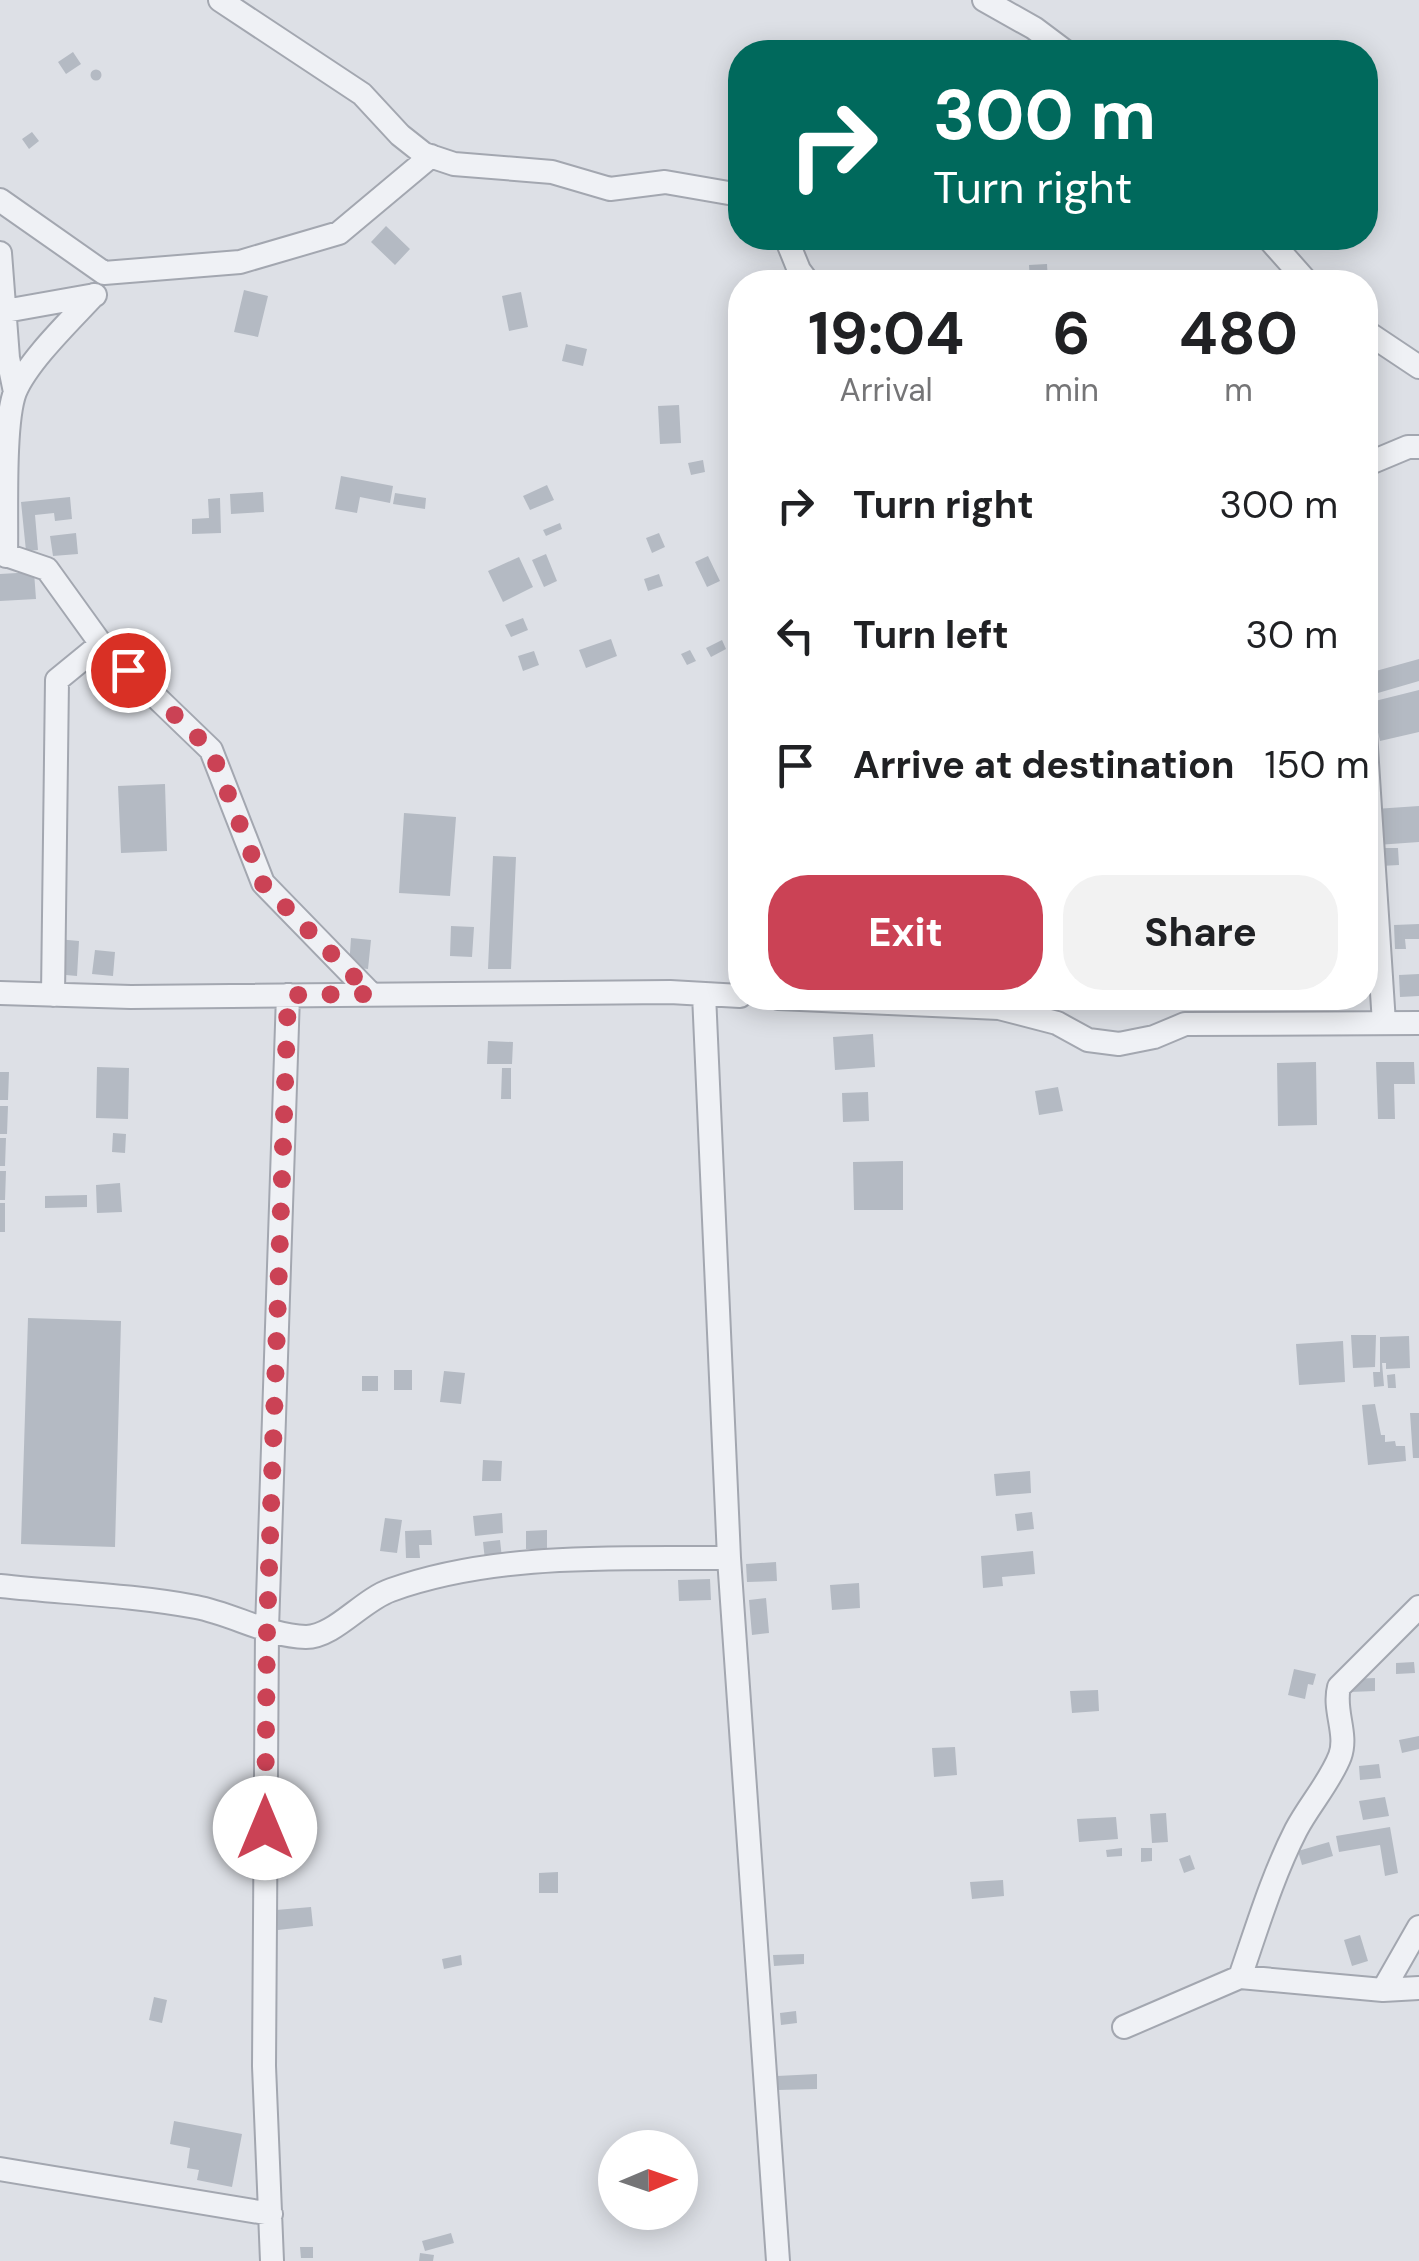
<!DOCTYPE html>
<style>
body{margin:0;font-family:"DM Sans",sans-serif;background:#f2f2f2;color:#202124;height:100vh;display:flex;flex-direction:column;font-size:38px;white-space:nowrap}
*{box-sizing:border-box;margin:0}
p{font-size:32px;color:#757577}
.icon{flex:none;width:55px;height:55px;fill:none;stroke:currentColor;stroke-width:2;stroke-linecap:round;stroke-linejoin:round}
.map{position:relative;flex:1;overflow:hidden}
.panel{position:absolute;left:728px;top:270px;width:650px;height:740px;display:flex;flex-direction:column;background:#fff;border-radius:40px;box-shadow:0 5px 25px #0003}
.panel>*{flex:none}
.top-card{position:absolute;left:728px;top:40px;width:650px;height:210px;border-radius:40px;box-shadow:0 5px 25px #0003;background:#00695c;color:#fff;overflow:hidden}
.needle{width:65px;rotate:88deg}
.tools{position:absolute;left:598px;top:2130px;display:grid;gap:20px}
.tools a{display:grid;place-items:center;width:100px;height:100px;border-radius:50%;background:#fff;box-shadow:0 5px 25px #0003;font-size:50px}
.pin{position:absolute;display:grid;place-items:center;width:85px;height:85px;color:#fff;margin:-42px;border:5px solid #fff;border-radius:50%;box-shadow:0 2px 10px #0007}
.me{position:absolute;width:110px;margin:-55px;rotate:0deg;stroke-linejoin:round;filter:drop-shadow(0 0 8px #0008)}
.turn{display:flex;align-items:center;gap:35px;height:210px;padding:0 40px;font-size:45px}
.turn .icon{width:130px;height:130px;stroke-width:2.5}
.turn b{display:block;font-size:70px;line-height:85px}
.eta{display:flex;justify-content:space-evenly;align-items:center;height:170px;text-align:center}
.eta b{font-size:60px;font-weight:700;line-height:70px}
.cta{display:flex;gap:20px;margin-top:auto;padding:20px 40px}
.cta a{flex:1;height:115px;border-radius:40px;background:#cb4255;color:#fff;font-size:40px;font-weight:700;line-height:115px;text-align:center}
.cta a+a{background:#f2f2f2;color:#202124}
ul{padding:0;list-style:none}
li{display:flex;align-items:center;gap:30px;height:130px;padding:0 40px}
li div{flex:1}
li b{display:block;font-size:38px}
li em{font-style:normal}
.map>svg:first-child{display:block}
.building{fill:#b4bac3}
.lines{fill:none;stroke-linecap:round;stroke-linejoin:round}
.minor-casing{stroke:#a3a7b0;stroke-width:26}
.minor{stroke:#eff1f5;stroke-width:22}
.route{stroke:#cb4255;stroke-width:18;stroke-dasharray:0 32.4}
</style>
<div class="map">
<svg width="1419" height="2261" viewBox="0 0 1419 2261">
<rect width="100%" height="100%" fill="#dde0e6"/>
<path class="building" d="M73,52L81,64L66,74L58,62Z
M90.5 75a5.5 5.5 0 1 1 11 0a5.5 5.5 0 1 1-11 0Z
M32,132L39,141L29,149L22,139Z
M386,226L410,249L395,265L371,242Z
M1047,264L1048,282H1030L1029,265Z
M1260,271L1270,282H1248Z
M244,290L268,296L258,337L234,332Z
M521,292L528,327L509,331L502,296Z
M566,344L587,349L583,366L562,361Z
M679,405L681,443L660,444L658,406Z
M703,460L705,472L691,475L688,463Z
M341,476L393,486L390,503L360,497L357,513L335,509Z
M547,485L554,500L530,510L523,496Z
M263,492L264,512L231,514L230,494Z
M395,493L426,498L425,509L393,504Z
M70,497L72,519L55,521L54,513L35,515L38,550L26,551L21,502Z
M220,498L221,533L192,534V519L209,518L208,499Z
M560,523L562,529L546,536L543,530Z
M76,533L78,554L53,556L50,536Z
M659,533L665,547L652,553L646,538Z
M546,554L557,581L544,587L532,560Z
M708,556L720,581L707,587L695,562Z
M519,557L533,587L503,602L488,571Z
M34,572L36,599L0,601V574Z
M659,574L663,586L648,591L644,579Z
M523,618L528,630L511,637L505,625Z
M611,639L617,656L586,668L579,650Z
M722,640L726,649L711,657L706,648Z
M690,650L696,661L687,665L681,654Z
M534,651L539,665L523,671L518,656Z
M1419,659V681L1371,695L1365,674Z
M1419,690V732L1380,741L1371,702Z
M165,784L167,851L121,853L118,786Z
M1419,806V842L1377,845L1375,809Z
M404,813L456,817L450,896L399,893Z
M1380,848H1398L1399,865L1380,866Z
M493,856L516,857L511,969H488Z
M1419,924V939H1405L1406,949H1395L1394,925Z
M451,926L474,927L472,957L450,956Z
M351,938L371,940L368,969L349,967Z
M57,939L79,941L77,976L55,974Z
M95,950L115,952L113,976L92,974Z
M1419,974V996L1400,997L1399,975Z
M873,1034L875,1067L835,1070L833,1037Z
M488,1041L513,1042L512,1064H487Z
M1316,1062L1317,1125L1278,1126L1277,1063Z
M1376,1062H1414L1415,1084H1394L1395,1119H1378Z
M97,1067L129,1068L128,1119L96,1118Z
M502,1068H511V1099H501Z
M0,1072H9L8,1100H0Z
M1058,1087L1063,1111L1039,1115L1035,1091Z
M868,1092L869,1121L843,1122L842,1093Z
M0,1106H8L7,1134H0Z
M113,1133L126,1134L125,1153L112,1152Z
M0,1138H6L5,1166H0Z
M903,1161V1210H854L853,1162Z
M0,1171H6L5,1200H0Z
M120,1183L122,1212L97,1213L96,1185Z
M87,1195V1207L45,1208V1196Z
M0,1203H5V1232H0Z
M28,1318L121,1321L115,1547L21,1544Z
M1351,1335H1376L1375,1367L1353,1368Z
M1409,1336L1410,1368L1386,1369V1363H1382L1384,1386L1374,1387L1373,1372H1380V1337Z
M1343,1341L1345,1382L1299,1385L1296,1344Z
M394,1370H412V1390H394Z
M444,1371L465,1373L461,1404L440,1402Z
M1395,1374L1396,1388H1388L1387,1375Z
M362,1376H378V1391H362Z
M1375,1404L1381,1435H1385V1442L1395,1441L1396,1446H1405L1406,1461L1368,1465L1362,1405Z
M1410,1413H1419V1458H1413Z
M483,1460L502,1461L501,1481H482Z
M1030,1471L1031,1493L996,1496L994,1474Z
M1032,1512L1034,1529L1017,1531L1015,1514Z
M502,1513L503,1533L475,1536L473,1516Z
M385,1518L402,1520L397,1553L380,1551Z
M431,1530L432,1545H419L420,1558H406L405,1531Z
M547,1530V1549H526V1531Z
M500,1540L502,1558L485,1560L483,1542Z
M1033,1551L1035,1574L1002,1577L1003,1586L983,1588L981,1556Z
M776,1562L777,1581L747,1582L746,1564Z
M710,1579L711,1600L679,1601L678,1580Z
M859,1583L860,1608L832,1610L830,1585Z
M766,1598L769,1633L752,1635L749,1600Z
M1414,1662L1415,1673L1396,1674V1663Z
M1294,1669L1316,1674L1313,1685L1308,1684L1305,1699L1288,1695Z
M1375,1678V1691L1350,1692V1679Z
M1098,1690L1099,1711L1072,1713L1070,1691Z
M1419,1736V1749L1402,1753L1399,1740Z
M955,1747L957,1775L934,1777L932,1748Z
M1379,1764L1381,1778L1360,1780L1359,1766Z
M1385,1797L1389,1816L1363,1820L1359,1801Z
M1166,1813L1168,1842L1152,1843L1150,1814Z
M1116,1817L1118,1839L1079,1842L1077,1819Z
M1390,1827L1398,1873L1385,1876L1380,1845L1339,1852L1336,1836Z
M1329,1842L1333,1856L1302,1865L1298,1851Z
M1122,1848V1856L1107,1857L1106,1850Z
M1141,1848H1152V1861L1141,1862Z
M1190,1855L1195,1869L1184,1873L1179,1859Z
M558,1872V1893H539V1873Z
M1003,1880L1004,1896L972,1899L970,1882Z
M311,1907L313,1926L278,1930L276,1910Z
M1360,1935L1368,1961L1352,1966L1344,1940Z
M804,1954V1964L774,1966L773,1955Z
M461,1955L462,1965L444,1969L442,1959Z
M154,1997L167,2000L162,2023L149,2020Z
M796,2011L797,2023L781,2025L780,2013Z
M817,2074V2089L778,2090L777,2076Z
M174,2121L242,2134L232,2187L197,2180L199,2170L187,2168L190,2148L170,2144Z
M451,2233L454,2243L425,2251L422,2241Z
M300,2247H313V2258H301Z
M420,2253L434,2255L433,2261H419Z"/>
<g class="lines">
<g class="minor-casing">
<path id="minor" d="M220,0L362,94L400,135L424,154L454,164L552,172L610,189L665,182L740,195
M984,0L1034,28L1066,52
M0,200L104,273L240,262L339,233L431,156
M786,238L799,270L808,282
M1268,238L1307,282
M0,253L8,358L15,392
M0,312L95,295
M1365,331L1419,367
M1365,465L1408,447H1419
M0,553L47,569L101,644L211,750L263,883L371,994
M6,556C7,518 3,424 15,392C28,361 71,320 94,295
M1365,732L1384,1023
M0,993L131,997L670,992L740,996
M704,994L729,1558L778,2261
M53,995L57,680L101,644
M778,998L999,1008L1057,1023L1088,1040L1119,1044L1154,1037L1185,1024L1419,1023
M0,1586C65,1593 132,1595 196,1607C233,1614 268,1636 306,1637C334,1637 362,1600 391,1590C497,1552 619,1559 729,1558
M1240,1977C1257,1928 1272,1877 1296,1830C1309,1805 1330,1782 1340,1756C1348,1734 1333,1710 1339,1687L1419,1607
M1383,1990L1419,1927
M1124,2027L1240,1977L1383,1990L1419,1988
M0,2169L271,2214
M272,2261L264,2066L267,1629L288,995"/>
</g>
<use href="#minor" class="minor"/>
</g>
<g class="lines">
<path class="route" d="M128,670L211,750L263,884L371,994L288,995L267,1629L265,1828"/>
</g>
</svg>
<div class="tools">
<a><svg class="needle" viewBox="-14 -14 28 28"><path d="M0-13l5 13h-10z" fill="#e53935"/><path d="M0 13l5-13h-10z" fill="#757577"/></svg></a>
</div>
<div class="pin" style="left:128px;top:670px;background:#d93025"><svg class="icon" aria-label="arrive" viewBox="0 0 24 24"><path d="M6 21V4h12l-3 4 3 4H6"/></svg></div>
<svg class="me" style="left:265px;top:1828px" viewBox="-20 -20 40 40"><circle r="19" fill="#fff"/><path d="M0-13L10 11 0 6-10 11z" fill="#cb4255"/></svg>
<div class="top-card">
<div class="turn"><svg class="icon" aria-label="right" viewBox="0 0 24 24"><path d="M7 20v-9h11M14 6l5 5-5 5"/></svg><div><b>300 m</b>Turn right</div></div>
</div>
<section class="panel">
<div class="eta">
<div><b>19:04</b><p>Arrival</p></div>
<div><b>6</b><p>min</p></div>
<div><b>480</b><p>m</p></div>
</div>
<ul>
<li><svg class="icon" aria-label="right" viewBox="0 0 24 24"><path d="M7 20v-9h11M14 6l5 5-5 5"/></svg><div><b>Turn right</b></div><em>300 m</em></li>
<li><svg class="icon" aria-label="left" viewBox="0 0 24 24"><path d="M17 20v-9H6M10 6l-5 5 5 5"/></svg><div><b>Turn left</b></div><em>30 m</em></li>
<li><svg class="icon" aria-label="arrive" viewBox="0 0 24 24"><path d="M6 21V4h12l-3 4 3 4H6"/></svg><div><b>Arrive at destination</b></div><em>150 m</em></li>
</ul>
<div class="cta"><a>Exit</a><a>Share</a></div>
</section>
</div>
